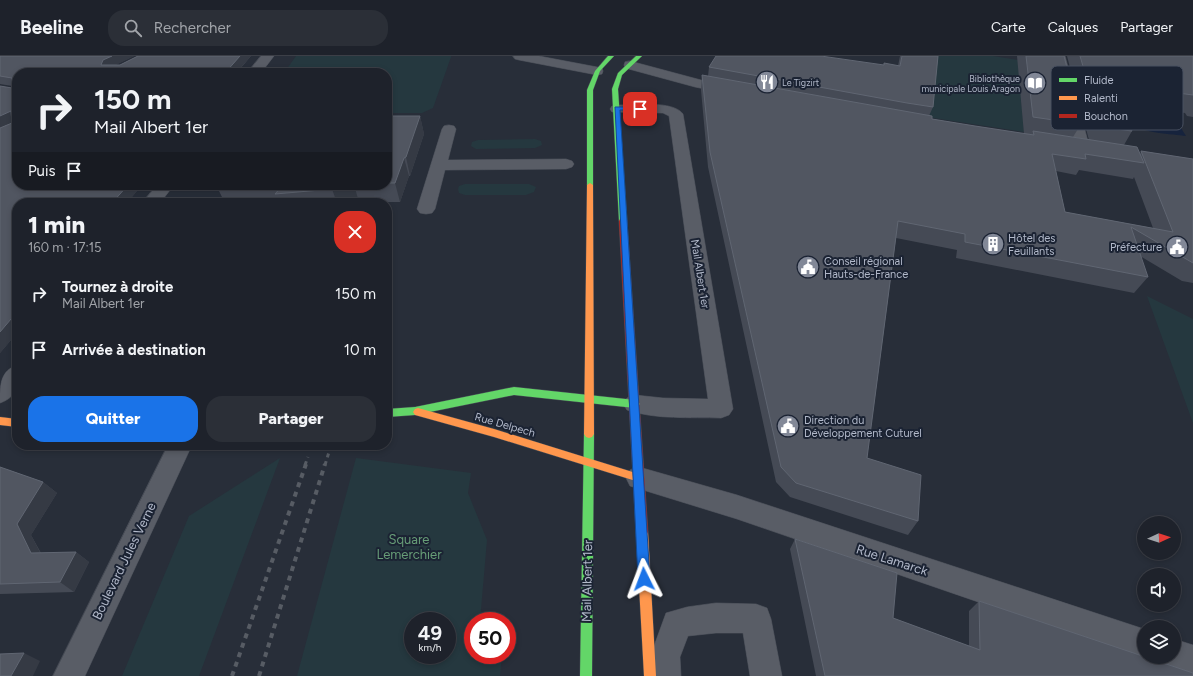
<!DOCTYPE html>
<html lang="fr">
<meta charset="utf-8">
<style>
body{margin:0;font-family:Figtree,sans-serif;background:#2b2f37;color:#f1f3f6;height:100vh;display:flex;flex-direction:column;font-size:15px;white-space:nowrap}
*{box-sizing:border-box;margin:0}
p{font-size:13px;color:#a1a4a9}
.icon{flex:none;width:22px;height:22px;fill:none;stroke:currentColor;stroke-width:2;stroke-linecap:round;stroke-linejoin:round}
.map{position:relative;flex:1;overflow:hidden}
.panel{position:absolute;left:12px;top:142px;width:380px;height:252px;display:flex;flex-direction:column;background:#1e222b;border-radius:16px;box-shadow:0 2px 6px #0003,0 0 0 1px #3c3f47}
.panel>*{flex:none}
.banner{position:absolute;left:12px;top:12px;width:380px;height:122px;border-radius:16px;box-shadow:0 2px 6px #0003,0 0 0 1px #3c3f47;background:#1e222b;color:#f1f3f6;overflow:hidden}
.needle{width:26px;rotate:87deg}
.fabs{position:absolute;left:1137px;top:460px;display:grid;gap:8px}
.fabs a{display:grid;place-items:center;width:44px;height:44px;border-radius:50%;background:#1e222b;box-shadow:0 2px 6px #0003,0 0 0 1px #3c3f47;font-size:20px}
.speed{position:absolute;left:404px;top:556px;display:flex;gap:8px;font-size:20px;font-weight:700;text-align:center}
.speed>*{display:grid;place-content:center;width:52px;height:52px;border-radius:50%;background:#1e222b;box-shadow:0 2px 6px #0003,0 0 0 1px #3c3f47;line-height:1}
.speed small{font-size:10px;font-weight:400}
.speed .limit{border:6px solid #d22;background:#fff;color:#111}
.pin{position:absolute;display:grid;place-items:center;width:34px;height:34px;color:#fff;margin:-17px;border-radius:8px;box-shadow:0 2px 6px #0006}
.me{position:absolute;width:44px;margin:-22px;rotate:357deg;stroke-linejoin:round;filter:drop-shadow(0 0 3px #0008)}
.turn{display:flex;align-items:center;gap:14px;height:84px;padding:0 16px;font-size:18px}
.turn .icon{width:52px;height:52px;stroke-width:2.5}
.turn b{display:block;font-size:28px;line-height:34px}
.then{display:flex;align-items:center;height:38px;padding:0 16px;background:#0003;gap:8px;font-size:15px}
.round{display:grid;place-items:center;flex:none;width:42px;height:42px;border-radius:16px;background:#2b2f37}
.headline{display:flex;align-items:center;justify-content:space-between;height:68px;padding:0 16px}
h1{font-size:24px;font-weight:800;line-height:30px}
.button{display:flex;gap:8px;margin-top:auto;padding:8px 16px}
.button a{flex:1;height:46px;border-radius:16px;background:#1a73e8;color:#fff;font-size:16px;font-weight:800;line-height:46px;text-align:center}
.button a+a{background:#2b2f37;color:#f1f3f6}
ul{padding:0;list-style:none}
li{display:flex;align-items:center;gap:12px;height:56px;padding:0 16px}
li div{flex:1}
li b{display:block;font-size:15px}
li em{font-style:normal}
header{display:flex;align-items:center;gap:24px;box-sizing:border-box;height:56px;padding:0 20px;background:#1e222b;border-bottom:1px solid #3c3f47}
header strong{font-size:19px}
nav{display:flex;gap:22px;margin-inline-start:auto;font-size:14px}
.search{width:280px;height:36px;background:#2b2f37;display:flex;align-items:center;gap:10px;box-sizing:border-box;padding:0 14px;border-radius:16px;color:#a1a4a9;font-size:15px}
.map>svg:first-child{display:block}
.green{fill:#25383f;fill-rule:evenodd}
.water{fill:#16233d}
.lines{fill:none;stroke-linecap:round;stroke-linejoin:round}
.street-casing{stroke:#464b55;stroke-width:1}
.fast-casing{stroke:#464b55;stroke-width:1}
.slow-casing{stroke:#464b55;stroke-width:1}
.jam-casing{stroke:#464b55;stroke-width:1}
.street{fill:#595d66;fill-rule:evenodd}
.fast{fill:#63d668;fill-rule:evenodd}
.slow{fill:#ff974d;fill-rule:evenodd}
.jam{fill:#b3261e;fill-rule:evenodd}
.rail-far1{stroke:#575c64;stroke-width:3;stroke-dasharray:4 4;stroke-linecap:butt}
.rail{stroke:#575c64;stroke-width:4;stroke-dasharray:5 5;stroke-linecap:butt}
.wall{fill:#454a55;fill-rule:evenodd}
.shaded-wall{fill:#353a44}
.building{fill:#515661;stroke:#606672}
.route{fill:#1a73e8;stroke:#114b97}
.labels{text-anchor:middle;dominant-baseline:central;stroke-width:4;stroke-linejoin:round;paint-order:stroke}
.far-poi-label{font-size:9px;fill:#b2b9ca;stroke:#1b2333;text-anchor:end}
.poi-label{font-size:11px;fill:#b2b9ca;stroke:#1b2333;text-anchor:start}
.street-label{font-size:11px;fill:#b2b9ca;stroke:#1b2333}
.near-park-label{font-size:13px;fill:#679d77;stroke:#1b2333}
.near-street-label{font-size:13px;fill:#b2b9ca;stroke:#1b2333}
.key{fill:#1b2333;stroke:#485060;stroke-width:1}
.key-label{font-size:11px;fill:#b2b9ca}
</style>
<header>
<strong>Beeline</strong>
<div class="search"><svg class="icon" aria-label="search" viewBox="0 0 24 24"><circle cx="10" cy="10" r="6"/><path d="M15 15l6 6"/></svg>Rechercher</div>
<nav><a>Carte</a><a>Calques</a><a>Partager</a></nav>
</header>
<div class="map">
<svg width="1193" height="620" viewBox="0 0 1193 620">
<rect width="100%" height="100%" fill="#282e39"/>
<path class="green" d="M296,0H451V1L433,52L422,57H387V17H284Z
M934,0H993L1018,4L1024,76L927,61Z
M535,83L541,85L542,89L535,92L476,93L471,90L472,86L478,84Z
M465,128H529L536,131L534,136L526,139H465L459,137L458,133L459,130Z
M1147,240L1193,263V367Z
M280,402L199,620H122L189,460Z
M356,402L471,417L468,437L487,484L480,565H473V599H502L500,620H297ZM413,565H447V599H413Z"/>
<path class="water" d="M1136,66L1181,72L1186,80C1173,78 1140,77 1134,68Z"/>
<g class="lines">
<g class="street-casing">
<path id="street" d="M261,0H274L261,17H247Z
M513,0H539L597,11L602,12L603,15L602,18L597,19L519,4L515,3Z
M1053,0H1065L1090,93L1087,96L1082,98L1077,96L1074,93Z
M630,5L701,24L735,31L737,34L735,37L730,38L695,31L625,12L624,9L625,6Z
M617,49C633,49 673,44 683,58L733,353L729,359L721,362C691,361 656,364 627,354L623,348L627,342L635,339L663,342L708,343L669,60L663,57L612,56L610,53L612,50Z
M449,69L454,70L456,73L448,104L566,103L572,105L574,108L572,111L566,113L445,114L435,153L432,157L426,158L420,157L417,153L442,73L444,70Z
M157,129H174L160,147H142Z
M17,309C17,326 20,340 0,347C0,329 0,315 17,309Z
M168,389H192L85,620H53Z
M639,411L737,439L1144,573V601H1149L1144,603L737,463L630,430L626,422L630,414Z
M716,547L756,548L767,552L771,563L782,620H750L743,577H716L688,580L680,601L681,620H649L650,601L666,557L687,551Z
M1174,583L1193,589V619L1163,609L1160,601H1174Z"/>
</g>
<g class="fast-casing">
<path id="fast" d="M608,0H614L600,15L593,34V129L590,131L587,129V34L595,15Z
M636,0H642L622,19L618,33L627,165L623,167L619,165L612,33L618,17Z
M514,331L635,344L638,345L640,348L638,351L635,352L514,339L415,359L387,361V353L415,351Z
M589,374L592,375L594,378L592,620H580L584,378L586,375Z"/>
</g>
<g class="slow-casing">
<path id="slow" d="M590,127L593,129L594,378L592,381L589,382L586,381L584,378L587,129Z
M418,352L494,373L639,418L643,419L644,422L643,425L639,426L494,381L415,359L413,356L415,353Z
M0,361L17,363V371L0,369Z
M642,471L646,472L648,476L656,620H644L636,476L638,472Z"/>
</g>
<g class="jam-casing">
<path id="jam" d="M620,163H626L627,165L648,476L646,480L642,481L638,480L636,476L619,165Z"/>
</g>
<use href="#street" class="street"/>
<use href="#fast" class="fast"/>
<use href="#slow" class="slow"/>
<use href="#jam" class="jam"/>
<path class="rail-far1" d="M305,409L308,401
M325,409L329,396"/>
<path class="rail" d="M232,620L306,408
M259,620L325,408"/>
</g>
<path class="wall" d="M0,0H134L115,9H120L138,0H251L0,297V72L12,32V30L0,28Z
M900,0H938L933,51L929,60L932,63L1024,78L1017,0H1064L1081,68L1073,81L1089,84L1067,0H1193V61L1187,60L1185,57L1120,47L1132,75L1124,89L1140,98L1141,95L1193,103V227L1182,225L1140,200L1148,221L1134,237L956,202L957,194L896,182L867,402L918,465L908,479L790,441L776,426L708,111L701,34L702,19L708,20L709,11L884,9L898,10ZM1079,114L1133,123L1134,121L1153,172L1065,156L1056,115L1076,119Z
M387,60H420L424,78L410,120H409L400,146H359L354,147H279L278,145H224L216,129H387Z
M0,411L43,426L57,437L31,479L41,497L76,496L89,506L74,536L0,538Z
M795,483L893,562L969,590V555L979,545L1193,620H816L790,493Z"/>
<path class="shaded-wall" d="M112,0H134L108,13L101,9L103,4Z
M240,0H251L236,17H225Z
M11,55L17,65L0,72V60Z
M420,60L424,78L410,120L406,101Z
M404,102L409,120L400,146L395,127Z
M128,129H142L127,147H112Z
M345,129H354L359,146L354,147H337L332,133Z
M17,256V277L0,297V276Z
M43,426L57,437L31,479L46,508L31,497L17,468Z
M76,496L89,506L74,536L60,526Z
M24,597L40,605L33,620H11Z"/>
<path class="building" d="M0,0H112L103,4L101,9H120L138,0H240L225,17H17V129H128L112,147H17V256L0,276V72L12,67L11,55L0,60V30L12,32V22L0,20Z
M716,0H821L884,9V7L900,10L902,0H938L933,51L907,47L709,11Z
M1026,0H1064L1081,68L1033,61Z
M1080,0H1193V39L1125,30L1115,29L1117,34H1114L1132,75L1101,71Z
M702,19L932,60V63L975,70L1034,79L1033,75L1137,91L1144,107L1085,98L1086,103L1052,98L1065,156L1173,176L1141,95L1193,103V207L1131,171L1148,221L965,186V178L898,165L867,402L921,419L918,465L796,427L781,411L710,96Z
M387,60H420L406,101L404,102L395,127H387Z
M283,129H345L332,133L275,138Z
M0,411L43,426L17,468L31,497L76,496L60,526L0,528Z
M795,483L897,517L893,562L980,594L979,545L1193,617V620H825Z
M24,597L11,620H0V598Z"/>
<path class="route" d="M615,51H640L643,53L640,54H620L650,523L648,527L644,528L640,527L638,523Z"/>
<defs>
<g id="restaurant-disc" transform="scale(1.15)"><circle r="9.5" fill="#828897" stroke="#1b2333"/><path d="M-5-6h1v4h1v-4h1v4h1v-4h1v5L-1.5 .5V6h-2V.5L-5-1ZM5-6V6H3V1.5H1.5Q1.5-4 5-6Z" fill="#fff"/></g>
<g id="library-disc" transform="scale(1.15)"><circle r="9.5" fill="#828897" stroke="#1b2333"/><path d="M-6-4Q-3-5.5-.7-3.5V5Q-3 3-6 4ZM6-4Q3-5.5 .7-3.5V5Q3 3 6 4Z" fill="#fff"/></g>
<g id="building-disc" transform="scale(1.15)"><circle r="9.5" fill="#828897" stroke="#1b2333"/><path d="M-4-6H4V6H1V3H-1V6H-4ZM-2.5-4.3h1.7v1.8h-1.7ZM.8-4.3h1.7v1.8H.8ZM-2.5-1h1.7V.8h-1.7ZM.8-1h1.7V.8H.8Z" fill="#fff"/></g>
<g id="civic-disc" transform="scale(1.15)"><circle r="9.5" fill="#828897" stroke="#1b2333"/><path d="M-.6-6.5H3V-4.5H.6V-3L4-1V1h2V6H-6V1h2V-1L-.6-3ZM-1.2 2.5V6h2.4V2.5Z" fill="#fff"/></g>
</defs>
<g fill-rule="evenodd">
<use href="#restaurant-disc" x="767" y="26"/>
<use href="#library-disc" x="1035" y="27"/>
<use href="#building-disc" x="993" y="188"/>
<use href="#civic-disc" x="1177" y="191"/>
<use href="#civic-disc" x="808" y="211"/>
<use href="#civic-disc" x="788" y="370"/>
</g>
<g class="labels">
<g class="far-poi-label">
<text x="1020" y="22">Bibliothèque<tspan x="1020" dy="10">municipale Louis Aragon</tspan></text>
<text x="782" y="26" text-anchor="start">Le Tigzirt</text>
</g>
<g class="poi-label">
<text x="1008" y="182">Hôtel des<tspan x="1008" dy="13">Feuillants</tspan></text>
<text x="1162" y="191" text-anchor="end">Préfecture</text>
<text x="824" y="205">Conseil régional<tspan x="824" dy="13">Hauts-de-France</tspan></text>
<text x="804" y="364">Direction du<tspan x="804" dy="13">Développement Cuturel</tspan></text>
</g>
<g class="street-label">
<text transform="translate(700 218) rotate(81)">Mail Albert 1er</text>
<text transform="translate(505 369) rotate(16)">Rue Delpech</text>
</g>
<g class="near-park-label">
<text x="409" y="483">Square<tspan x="409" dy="15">Lemerchier</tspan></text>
</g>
<g class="near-street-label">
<text transform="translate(892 504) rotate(18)">Rue Lamarck</text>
<text transform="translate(124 505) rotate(-64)">Boulevard Jules Verne</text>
<text transform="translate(587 525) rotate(-89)">Mail Albert 1er</text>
</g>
</g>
<rect x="1051" y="10" width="132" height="64" rx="6" class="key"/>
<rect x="1059" y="22" width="18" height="4" fill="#63d668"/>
<rect x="1059" y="40" width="18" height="4" fill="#ff974d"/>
<rect x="1059" y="58" width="18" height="4" fill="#b3261e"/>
<g class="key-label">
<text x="1084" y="28">Fluide</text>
<text x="1084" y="46">Ralenti</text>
<text x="1084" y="64">Bouchon</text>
</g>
</svg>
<div class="fabs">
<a><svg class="needle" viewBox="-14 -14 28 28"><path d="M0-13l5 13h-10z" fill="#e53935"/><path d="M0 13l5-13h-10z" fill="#a1a4a9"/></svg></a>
<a><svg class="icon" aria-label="sound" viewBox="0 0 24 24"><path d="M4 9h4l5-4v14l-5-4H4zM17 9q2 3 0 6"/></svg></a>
<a><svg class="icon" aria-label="layers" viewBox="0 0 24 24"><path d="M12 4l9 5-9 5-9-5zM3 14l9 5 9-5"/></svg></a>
</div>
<div class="speed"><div>49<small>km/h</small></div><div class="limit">50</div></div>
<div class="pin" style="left:640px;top:53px;background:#d93025"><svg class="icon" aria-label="arrive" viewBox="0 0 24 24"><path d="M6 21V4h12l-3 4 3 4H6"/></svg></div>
<svg class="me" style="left:644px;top:523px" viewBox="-20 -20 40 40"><path d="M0-17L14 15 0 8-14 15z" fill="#1a73e8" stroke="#fff" stroke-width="4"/></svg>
<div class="banner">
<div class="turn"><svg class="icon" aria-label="right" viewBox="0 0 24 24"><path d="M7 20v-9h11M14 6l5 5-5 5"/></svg><div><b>150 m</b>Mail Albert 1er</div></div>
<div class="then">Puis<svg class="icon" aria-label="arrive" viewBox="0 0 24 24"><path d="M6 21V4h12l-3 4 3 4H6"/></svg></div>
</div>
<section class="panel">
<div class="headline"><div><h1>1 min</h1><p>160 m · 17:15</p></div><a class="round" style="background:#d93025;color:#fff"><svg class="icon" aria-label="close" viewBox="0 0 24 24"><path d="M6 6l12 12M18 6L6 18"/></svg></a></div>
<ul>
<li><svg class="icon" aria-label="right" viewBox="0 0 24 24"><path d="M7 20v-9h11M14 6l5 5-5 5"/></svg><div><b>Tournez à droite</b><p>Mail Albert 1er</p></div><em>150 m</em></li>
<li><svg class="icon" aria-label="arrive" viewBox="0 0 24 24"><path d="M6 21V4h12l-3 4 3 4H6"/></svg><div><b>Arrivée à destination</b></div><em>10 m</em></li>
</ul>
<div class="button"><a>Quitter</a><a>Partager</a></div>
</section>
</div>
